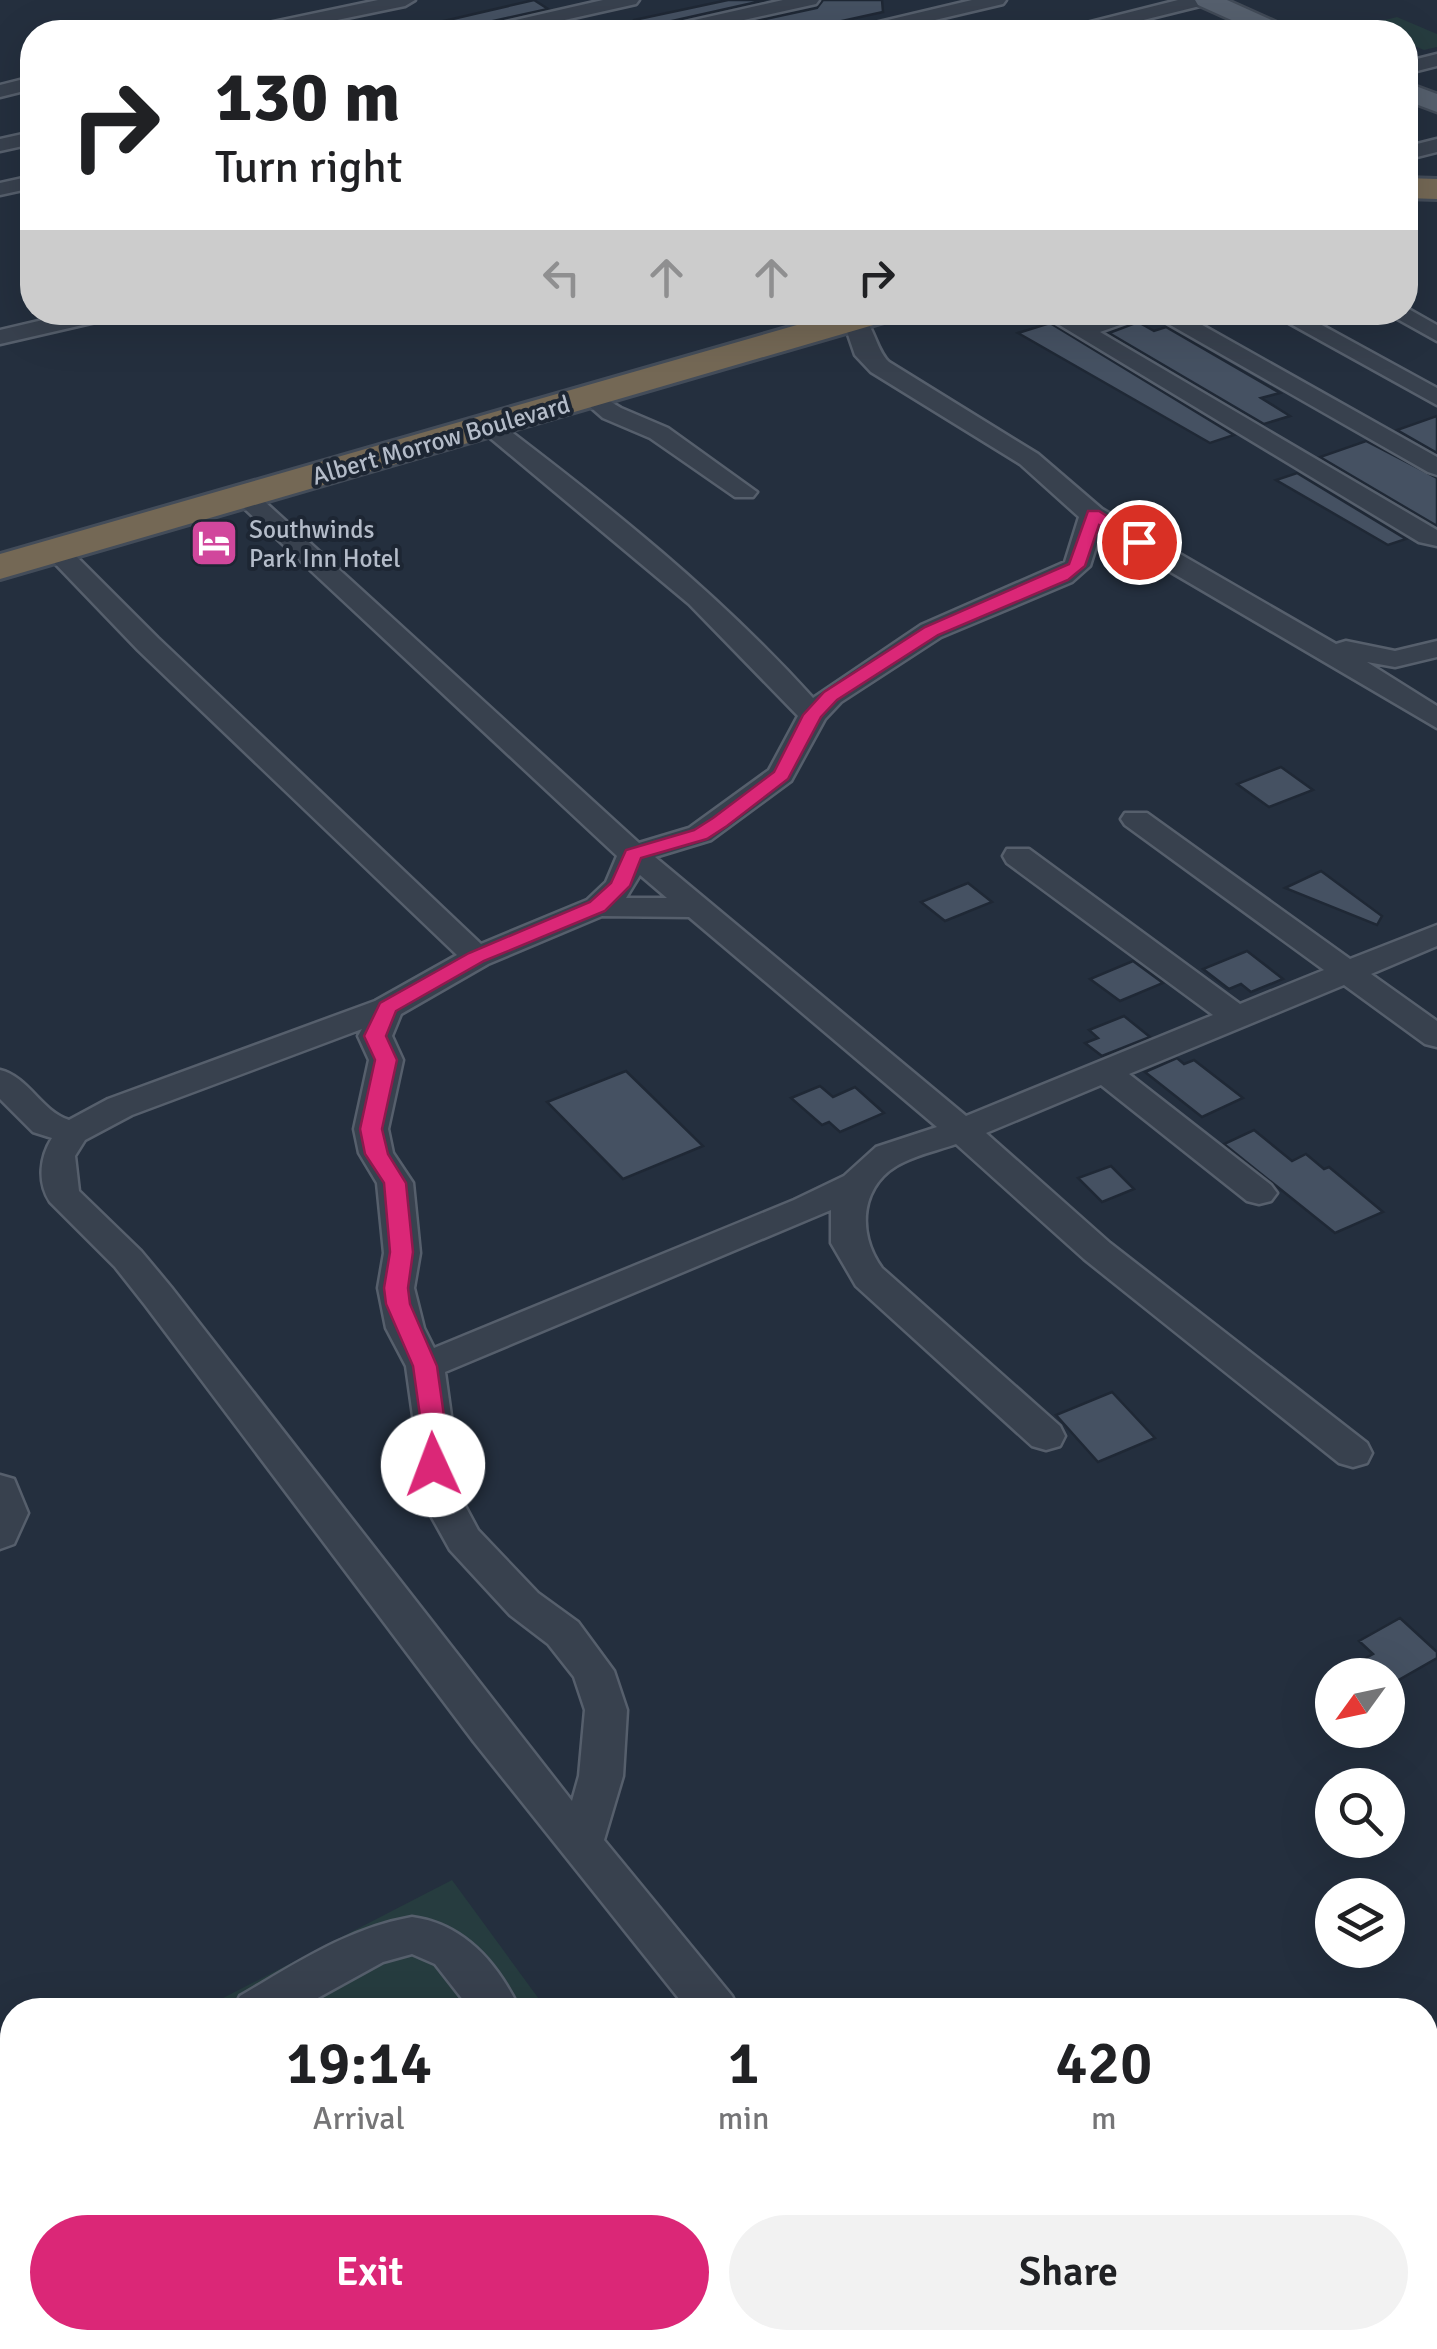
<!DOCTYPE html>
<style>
body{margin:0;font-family:Signika,sans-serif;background:#f2f2f2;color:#202124;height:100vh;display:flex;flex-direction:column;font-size:38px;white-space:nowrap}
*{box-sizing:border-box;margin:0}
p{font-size:32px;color:#757577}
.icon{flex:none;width:55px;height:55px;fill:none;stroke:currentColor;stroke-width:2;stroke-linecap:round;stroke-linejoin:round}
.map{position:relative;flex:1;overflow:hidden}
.details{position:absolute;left:0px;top:1998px;width:1438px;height:352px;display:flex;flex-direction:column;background:#fff;border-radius:40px 40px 0 0;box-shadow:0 10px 40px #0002}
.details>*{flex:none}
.hud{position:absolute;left:20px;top:20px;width:1398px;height:305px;border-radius:40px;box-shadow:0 10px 40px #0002;background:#fff;color:#202124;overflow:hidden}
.needle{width:65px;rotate:237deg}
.controls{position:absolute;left:1315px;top:1658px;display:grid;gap:20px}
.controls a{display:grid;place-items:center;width:90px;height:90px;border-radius:50%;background:#fff;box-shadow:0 10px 40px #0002;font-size:50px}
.pin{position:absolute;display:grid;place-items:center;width:85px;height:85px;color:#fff;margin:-42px;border:5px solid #fff;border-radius:50%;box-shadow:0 2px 10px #0007}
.me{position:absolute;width:110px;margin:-55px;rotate:358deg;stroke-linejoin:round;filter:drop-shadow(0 0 8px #0008)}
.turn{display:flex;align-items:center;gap:35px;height:210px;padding:0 30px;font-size:45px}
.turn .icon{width:130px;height:130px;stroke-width:2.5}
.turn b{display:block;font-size:70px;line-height:85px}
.lanes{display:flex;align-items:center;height:95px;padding:0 30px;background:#0003;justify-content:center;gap:50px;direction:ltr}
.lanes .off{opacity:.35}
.eta{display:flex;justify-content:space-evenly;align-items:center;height:170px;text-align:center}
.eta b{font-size:60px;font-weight:600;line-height:70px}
.cta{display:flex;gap:20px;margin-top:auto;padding:20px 30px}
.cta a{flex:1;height:115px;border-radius:60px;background:#db2777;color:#fff;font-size:40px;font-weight:600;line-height:115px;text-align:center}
.cta a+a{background:#f2f2f2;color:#202124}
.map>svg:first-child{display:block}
.green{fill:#263c3f}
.building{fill:#455162;stroke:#1f2835;stroke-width:2.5}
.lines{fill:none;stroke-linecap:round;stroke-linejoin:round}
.minor-casing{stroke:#565f6c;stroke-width:5}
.major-casing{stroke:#414a57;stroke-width:5}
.highway-casing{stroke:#434c59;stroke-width:6}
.minor{fill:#38414e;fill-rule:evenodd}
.major{fill:#56606e;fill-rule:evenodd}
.highway{fill:#746855;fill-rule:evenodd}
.route{fill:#db2777;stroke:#8e194d;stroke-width:2.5}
.labels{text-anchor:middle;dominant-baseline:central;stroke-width:8;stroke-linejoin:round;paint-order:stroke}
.far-street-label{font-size:25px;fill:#b4bcc9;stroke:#1d2633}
.far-poi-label{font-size:25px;fill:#b4bcc9;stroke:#1d2633;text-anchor:start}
</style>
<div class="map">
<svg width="1437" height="2349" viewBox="0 0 1437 2349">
<rect width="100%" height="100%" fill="#242f3e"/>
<path class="green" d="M1397,17L1437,34V47L1424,50L1405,42V32H1383L1365,25Z
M452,1880L547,2010H200Z
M12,2106V2338H787L795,2349H0V2113Z"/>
<path class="building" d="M534,0L548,9L479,24L473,32H446L444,21Z
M728,0H766L658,24L652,32H635L634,20Z
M823,0H882L883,12L792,32H705L817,8Z
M1138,322L1154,331L1166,327L1280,393L1261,398L1290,416L1264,424L1109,333Z
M1050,323L1234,435L1210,443L1018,333Z
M1437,416V453L1397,430Z
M1366,441L1437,478V526L1320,457Z
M1297,473L1406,539L1388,545L1276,480Z
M1281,767L1313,790L1269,807L1237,784Z
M1321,871L1382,916L1377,925L1285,888Z
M968,883L992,902L945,921L921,902Z
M1247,951L1283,979L1251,992L1241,984L1229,989L1203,969Z
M1133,961L1163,983L1120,1001L1090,979Z
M1124,1016L1150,1037L1102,1056L1085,1043L1098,1038L1089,1030Z
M1177,1058L1184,1064L1194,1060L1243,1098L1202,1117L1145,1072Z
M626,1071L703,1146L623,1179L547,1102Z
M820,1086L833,1097L855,1087L884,1113L840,1132L829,1122L822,1125L791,1098Z
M1254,1130L1292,1161L1306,1154L1324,1169L1329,1167L1383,1212L1335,1233L1224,1144Z
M1111,1166L1134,1189L1102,1202L1078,1178Z
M1112,1392L1155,1438L1098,1462L1056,1415Z
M1400,1618L1437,1652V1658L1388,1686V1675H1335L1373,1654L1359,1641Z"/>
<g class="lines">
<g class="minor-casing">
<path id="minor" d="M378,0H415L405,6L279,32H244L254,26Z
M603,0H639L636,4L511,32H477L480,28Z
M783,0H819L816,4L690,32H656L659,28Z
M972,0H1006L1003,4L884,32H851L854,28Z
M1178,0H1211L1208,4L1095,32H1064L1067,28Z
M1437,54V66L1405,74V62Z
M32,77V89L0,97V85Z
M32,132V144L0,151V139Z
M1437,139V152L1405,160V147Z
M32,176V188L0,195V183Z
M1405,307L1437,325V341L1385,312H1405Z
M77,312H101L104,316L100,321L0,344V330Z
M1038,312H1067L1083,322L1115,312H1179L1437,457V475L1428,472L1151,314L1100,332L1437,530V546L1419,542Z
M1269,312H1298L1437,388V405Z
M855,313C874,318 874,348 889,362L1038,454L1102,509L1336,644L1346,641L1395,651L1437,641V657L1395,667L1367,662L1437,706V728L1101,531L1090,566L1072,582L941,637L841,702L825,719L791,781L711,840L655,857L966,1116L1213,1015L1007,863L1003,856L1007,849H1029L1240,1004L1324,970L1125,825L1121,819L1125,813H1147L1350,959L1437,925V946L1371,974L1437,1021V1047L1425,1044L1344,985L1129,1074L1271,1185L1277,1193L1271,1201L1259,1204L1247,1201L1101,1085L986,1133L1110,1243L1367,1443L1372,1453L1367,1463L1353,1467L1339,1463L1084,1259L956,1144C939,1150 920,1154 904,1162C860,1182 856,1233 882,1268L1060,1426L1065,1436L1060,1446L1046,1450L1032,1446L856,1286L831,1243V1210L445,1372L452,1423L455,1487L478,1530L538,1593L578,1622L614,1671L627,1710L623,1776L604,1840L732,1996L739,2010H688L474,1742L145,1305L115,1267L50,1202C37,1182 40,1157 52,1138L33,1132L0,1099V1070C29,1077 41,1111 69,1120L108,1099L375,1001L457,955L138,650L43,551L47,545H65L158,638L481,944L587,900L606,882L617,856L231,496L235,491H253L639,843L689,828L769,770L798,716L689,604L476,426L479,421H497C609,506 718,593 813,698L921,625L1065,562L1079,517L1020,464L871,372L855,355L843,320ZM640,875L667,898H626ZM602,916L689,917L937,1127L876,1147L844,1176L794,1200L434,1348L424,1328L414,1288L420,1253L413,1183L393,1153L388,1129L403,1060L392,1036L401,1014L488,964ZM362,1029L358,1036L369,1060L354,1129L359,1153L377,1183L384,1253L378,1288L386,1328L406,1366L414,1423L415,1487L450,1550L510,1615L548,1644L574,1677L585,1710L579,1776L572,1801L171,1287L141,1251L79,1191L75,1156L85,1140L132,1115Z
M591,390L621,408L668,428L757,492L753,497H735L650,438L603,418L579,397Z
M0,1475L14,1479L28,1513L14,1544L0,1549Z
M412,1917C465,1924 498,1964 520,2010H471L435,1964L412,1954L383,1962L296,2010H233L240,1996C295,1964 348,1928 412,1917Z
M124,2338H175L180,2349H129Z
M703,2338H756L761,2349H708Z
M954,2338H1009L1014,2349H959Z"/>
</g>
<g class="major-casing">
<path id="major" d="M1195,0H1227L1287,27L1291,32H1258L1198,5Z
M1405,82L1437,94V112L1405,100Z"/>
</g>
<g class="highway-casing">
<path id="highway" d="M1405,178L1437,179V199L1405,198Z
M842,312H899L894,319L0,579V554Z"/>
</g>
<use href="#minor" class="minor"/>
<use href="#major" class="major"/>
<use href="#highway" class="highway"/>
</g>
<path class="route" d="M1088,511H1099L1148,542L1133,545L1099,525L1085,566L1068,580L938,635L837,700L821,717L788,779L727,826L707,839L641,858L630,886L605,911L484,961L396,1011L386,1036L397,1060L382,1129L388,1154L406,1183L413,1252L408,1288L410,1304L437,1366L445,1423L446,1465L442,1471H424L421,1465V1423L413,1366L386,1304L384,1288L390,1252L384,1183L365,1154L360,1129L375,1060L364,1036L380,1003L469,953L590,902L611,883L626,850L694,830L713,818L774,772L803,715L824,692L925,627L1069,564Z"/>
<defs>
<g id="hotel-square" transform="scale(2.5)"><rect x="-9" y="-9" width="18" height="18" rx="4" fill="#d1479c" stroke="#1d2633"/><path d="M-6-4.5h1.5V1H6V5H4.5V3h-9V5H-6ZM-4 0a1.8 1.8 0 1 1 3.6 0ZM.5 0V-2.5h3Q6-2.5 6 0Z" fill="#fff"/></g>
</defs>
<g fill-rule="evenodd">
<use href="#hotel-square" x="214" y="543"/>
</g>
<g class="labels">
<g class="far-street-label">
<text transform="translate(441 440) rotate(-16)">Albert Morrow Boulevard</text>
</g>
<g class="far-poi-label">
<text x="249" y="529">Southwinds<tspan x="249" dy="29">Park Inn Hotel</tspan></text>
</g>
</g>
</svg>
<div class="controls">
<a><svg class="needle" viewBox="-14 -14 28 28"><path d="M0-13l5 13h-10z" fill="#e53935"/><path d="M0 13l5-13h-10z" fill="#757577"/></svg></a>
<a><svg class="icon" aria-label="search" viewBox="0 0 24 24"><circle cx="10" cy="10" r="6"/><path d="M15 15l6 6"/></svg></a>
<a><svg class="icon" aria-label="layers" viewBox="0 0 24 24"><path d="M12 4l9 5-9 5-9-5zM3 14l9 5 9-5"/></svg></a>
</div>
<div class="pin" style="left:1139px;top:542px;background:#d93025"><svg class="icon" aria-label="arrive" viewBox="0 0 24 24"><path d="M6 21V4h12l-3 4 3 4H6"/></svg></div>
<svg class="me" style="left:433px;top:1465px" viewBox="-20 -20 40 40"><circle r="19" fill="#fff"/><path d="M0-13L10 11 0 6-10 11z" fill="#db2777"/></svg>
<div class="hud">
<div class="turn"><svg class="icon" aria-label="right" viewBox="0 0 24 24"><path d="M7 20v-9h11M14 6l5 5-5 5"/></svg><div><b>130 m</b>Turn right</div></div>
<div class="lanes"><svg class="icon off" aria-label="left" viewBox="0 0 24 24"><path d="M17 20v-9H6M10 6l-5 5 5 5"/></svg><svg class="icon off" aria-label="ahead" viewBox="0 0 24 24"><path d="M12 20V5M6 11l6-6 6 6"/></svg><svg class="icon off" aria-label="ahead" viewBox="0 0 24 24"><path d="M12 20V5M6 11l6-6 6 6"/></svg><svg class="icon" aria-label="right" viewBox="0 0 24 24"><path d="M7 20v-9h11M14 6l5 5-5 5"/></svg></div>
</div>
<section class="details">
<div class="eta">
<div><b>19:14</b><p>Arrival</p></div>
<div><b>1</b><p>min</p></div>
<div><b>420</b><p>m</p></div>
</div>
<div class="cta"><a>Exit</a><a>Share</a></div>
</section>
</div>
